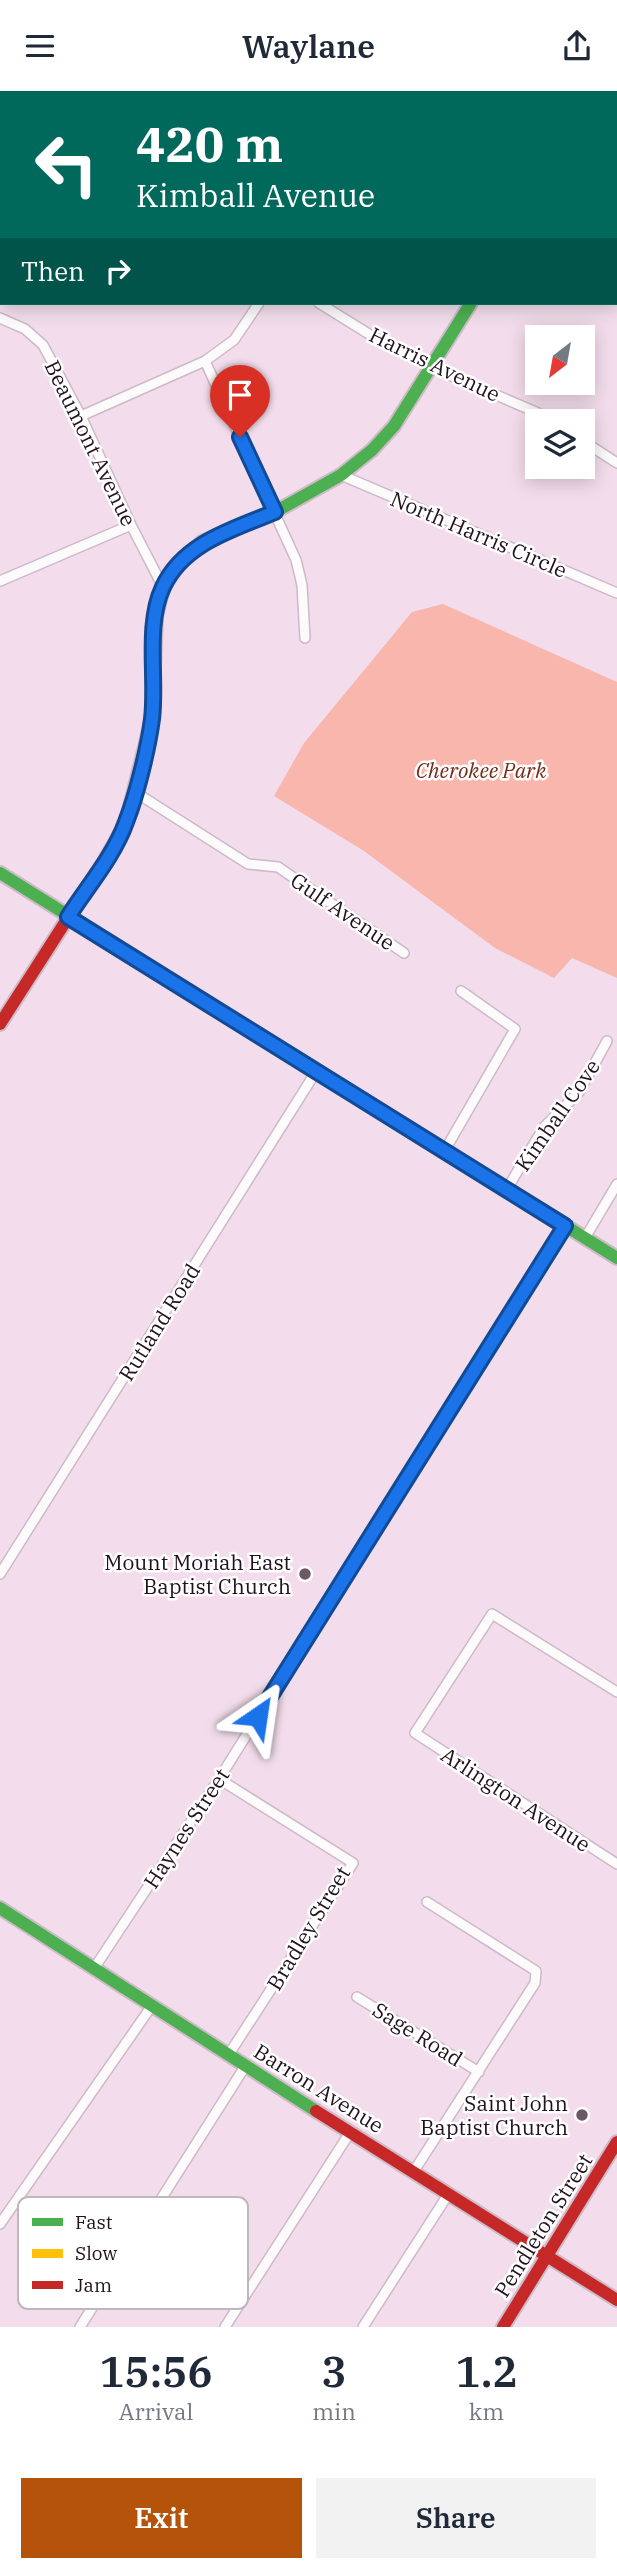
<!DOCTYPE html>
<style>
body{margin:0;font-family:"IBM Plex Serif",serif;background:#f2f2f3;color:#1f2937;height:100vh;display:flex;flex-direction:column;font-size:26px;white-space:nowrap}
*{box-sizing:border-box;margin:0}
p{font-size:23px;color:#747a83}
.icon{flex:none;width:38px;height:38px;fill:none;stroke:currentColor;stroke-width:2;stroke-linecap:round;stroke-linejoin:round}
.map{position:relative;height:2236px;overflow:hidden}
.details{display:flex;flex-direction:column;background:#fff;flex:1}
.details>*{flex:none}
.guide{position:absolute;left:0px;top:0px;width:618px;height:214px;box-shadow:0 4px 18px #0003;background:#00695c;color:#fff;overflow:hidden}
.needle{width:46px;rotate:211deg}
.tools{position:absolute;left:525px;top:234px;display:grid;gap:14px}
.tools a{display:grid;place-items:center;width:70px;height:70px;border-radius:0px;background:#fff;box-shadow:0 4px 18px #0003;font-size:35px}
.pin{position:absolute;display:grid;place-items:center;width:60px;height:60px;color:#fff;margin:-72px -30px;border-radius:50% 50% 50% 0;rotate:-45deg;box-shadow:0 0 7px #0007}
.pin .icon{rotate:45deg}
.me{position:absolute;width:77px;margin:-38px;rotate:32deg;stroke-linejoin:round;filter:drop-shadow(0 0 5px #0008)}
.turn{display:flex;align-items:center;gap:24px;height:147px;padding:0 21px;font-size:32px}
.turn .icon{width:91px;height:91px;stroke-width:2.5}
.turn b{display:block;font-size:49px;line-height:60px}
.then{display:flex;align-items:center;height:66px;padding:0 21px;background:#0003;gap:14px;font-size:26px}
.eta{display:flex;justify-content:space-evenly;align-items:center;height:119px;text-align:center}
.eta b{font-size:42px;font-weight:600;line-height:49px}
.cta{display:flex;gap:14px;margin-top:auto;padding:14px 21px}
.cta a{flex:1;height:80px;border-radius:0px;background:#b45309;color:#fff;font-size:28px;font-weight:600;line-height:80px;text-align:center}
.cta a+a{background:#f2f2f3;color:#1f2937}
header{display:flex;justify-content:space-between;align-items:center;height:91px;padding:0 21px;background:#fff;font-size:32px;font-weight:600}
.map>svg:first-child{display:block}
.green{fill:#f8b6ad}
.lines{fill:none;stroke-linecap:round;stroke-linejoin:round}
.street-casing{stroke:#ccbac7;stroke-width:12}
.fast-casing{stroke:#ccbac7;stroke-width:16}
.slow-casing{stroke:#ccbac7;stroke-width:16}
.jam-casing{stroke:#ccbac7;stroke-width:16}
.street{stroke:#fdfafc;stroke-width:9}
.fast{stroke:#4caf50;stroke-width:12}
.slow{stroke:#ffc107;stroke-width:12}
.jam{stroke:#c62828;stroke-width:12}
.route-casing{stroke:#114b97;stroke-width:18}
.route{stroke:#1a73e8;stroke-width:12}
.poi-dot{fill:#6b5966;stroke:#fff;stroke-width:2.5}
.labels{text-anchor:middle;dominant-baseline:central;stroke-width:5;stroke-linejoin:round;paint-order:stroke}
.street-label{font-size:21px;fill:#22121e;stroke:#fff}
.park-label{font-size:21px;font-style:italic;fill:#742b17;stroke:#fff}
.poi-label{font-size:21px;fill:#22121e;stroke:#fff;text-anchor:end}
.key{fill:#fff;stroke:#bdb8bc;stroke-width:2}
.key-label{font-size:19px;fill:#22121e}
</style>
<header><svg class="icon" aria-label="menu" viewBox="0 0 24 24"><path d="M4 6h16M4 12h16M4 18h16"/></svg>Waylane<svg class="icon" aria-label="share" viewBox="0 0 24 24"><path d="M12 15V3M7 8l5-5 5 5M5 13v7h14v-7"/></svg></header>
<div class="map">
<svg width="617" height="2236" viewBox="0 0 617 2236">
<rect width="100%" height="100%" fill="#f3ddec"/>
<path class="green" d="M443,513L617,591V887L572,867L554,887L495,857L364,760L274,705L304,652L412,521Z"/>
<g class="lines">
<g class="street-casing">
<path id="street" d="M578,0L581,2
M45,2L46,0
M394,2L395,0
M0,10L2,12
M616,25L617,26
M0,72L2,69
M319,212L380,250L431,276L538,322L552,331
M0,227L25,238L43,254L81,325L131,434L163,496
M205,270L296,469L302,494L305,547
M81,325L205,270L234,249L259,212
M583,350L617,372
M341,384L617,502
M0,490L131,434
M135,701L248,773L278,776L404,862
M445,1059L515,938L461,900
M507,1098L544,1036L579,1001L607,950
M585,1147L617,1093
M0,1483L317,979
M617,1601L492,1523L415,1642L617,1773
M219,1688L353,1772L229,1963
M95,1876L219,1688L565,1134
M357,1906L479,1981
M414,2080L535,1892L536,1880L427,1811
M0,2133L151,1916
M80,2236L246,1974
M225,2236L351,2040
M363,2236L449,2102"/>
</g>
<g class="fast-casing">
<path id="fast" d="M156,525L163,496L181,471L202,451L275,421L341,384L372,359L394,335L471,212
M0,782L617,1167
M0,1817L316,2020"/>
</g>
<g class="slow-casing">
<path id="slow" d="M606,2L607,0"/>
</g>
<g class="jam-casing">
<path id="jam" d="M0,933L105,769L126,732L152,628L156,525
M316,2020L617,2209
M503,2236L617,2051"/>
</g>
<use href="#street" class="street"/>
<use href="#fast" class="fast"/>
<use href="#slow" class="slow"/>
<use href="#jam" class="jam"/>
</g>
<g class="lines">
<g class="route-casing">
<path id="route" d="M240,346L275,421C234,438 183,452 163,496C145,534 157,587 152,628C148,658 137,703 126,731C114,765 87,796 68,826L565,1135L258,1625"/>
</g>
<use href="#route" class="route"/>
</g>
<g class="poi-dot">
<circle cx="305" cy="1483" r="7"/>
<circle cx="582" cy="2024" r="7"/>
</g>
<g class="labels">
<g class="street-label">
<text transform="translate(435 273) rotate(26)">Harris Avenue</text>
<text transform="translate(91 352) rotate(64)">Beaumont Avenue</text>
<text transform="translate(479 443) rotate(23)">North Harris Circle</text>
<text transform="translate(343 820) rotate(34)">Gulf Avenue</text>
<text transform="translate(557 1024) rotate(-55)">Kimball Cove</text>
<text transform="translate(159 1231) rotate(-58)">Rutland Road</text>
<text transform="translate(516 1708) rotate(33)">Arlington Avenue</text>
<text transform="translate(186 1737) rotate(-57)">Haynes Street</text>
<text transform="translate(308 1837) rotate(-59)">Bradley Street</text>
<text transform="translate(418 1943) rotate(32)">Sage Road</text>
<text transform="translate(319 1997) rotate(32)">Barron Avenue</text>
<text transform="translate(543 2134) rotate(-58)">Pendleton Street</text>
</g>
<g class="park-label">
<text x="481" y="679">Cherokee Park</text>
</g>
<g class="poi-label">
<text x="291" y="1471">Mount Moriah East<tspan x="291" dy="24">Baptist Church</tspan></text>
<text x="568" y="2012">Saint John<tspan x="568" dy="24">Baptist Church</tspan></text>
</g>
</g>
<rect x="18" y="2106" width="230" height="112" rx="10" class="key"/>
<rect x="32" y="2127" width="31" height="8" fill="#4caf50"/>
<rect x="32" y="2158" width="31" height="9" fill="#ffc107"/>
<rect x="32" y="2190" width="31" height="8" fill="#c62828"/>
<g class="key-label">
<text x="75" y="2138">Fast</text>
<text x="75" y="2169">Slow</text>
<text x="75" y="2201">Jam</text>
</g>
</svg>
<div class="tools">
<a><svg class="needle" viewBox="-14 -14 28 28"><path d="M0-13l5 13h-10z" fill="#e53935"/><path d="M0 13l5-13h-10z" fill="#747a83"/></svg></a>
<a><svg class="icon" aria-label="layers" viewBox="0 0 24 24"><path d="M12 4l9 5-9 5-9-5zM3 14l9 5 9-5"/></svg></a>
</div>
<div class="pin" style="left:240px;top:346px;background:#d93025"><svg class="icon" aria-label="arrive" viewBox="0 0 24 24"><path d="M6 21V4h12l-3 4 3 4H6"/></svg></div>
<svg class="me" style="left:258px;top:1625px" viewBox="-20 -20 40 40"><path d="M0-17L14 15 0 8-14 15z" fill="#1a73e8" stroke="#fff" stroke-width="4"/></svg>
<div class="guide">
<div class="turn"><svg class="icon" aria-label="left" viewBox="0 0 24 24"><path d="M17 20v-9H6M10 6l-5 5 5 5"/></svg><div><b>420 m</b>Kimball Avenue</div></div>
<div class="then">Then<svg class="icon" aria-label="right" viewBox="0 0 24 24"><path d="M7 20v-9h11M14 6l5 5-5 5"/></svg></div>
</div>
</div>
<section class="details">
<div class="eta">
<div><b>15:56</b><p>Arrival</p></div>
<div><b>3</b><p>min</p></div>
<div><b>1.2</b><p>km</p></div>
</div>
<div class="cta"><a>Exit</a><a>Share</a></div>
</section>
